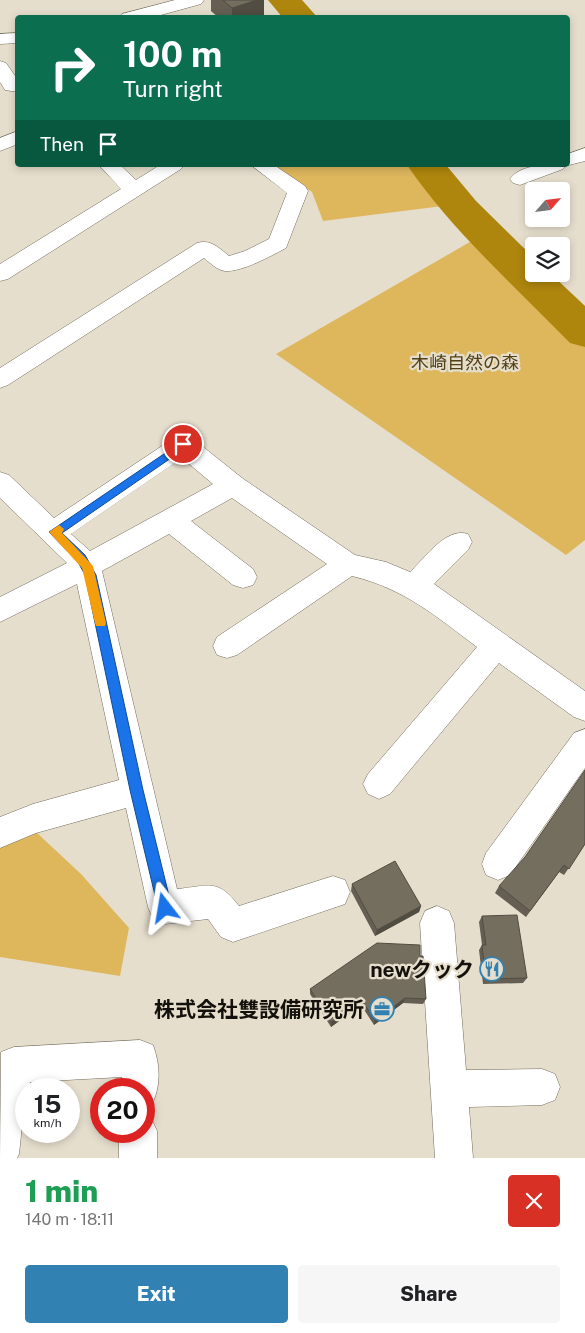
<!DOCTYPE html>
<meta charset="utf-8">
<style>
body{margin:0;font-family:"Public Sans","Noto Sans JP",sans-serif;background:#f6f6f6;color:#202124;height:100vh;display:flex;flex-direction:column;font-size:19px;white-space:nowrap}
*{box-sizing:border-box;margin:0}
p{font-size:16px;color:#757577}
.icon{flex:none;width:28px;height:28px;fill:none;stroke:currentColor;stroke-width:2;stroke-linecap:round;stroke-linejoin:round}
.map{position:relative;height:1158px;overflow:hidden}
.sheet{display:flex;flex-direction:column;background:#fff;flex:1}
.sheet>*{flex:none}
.hud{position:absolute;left:15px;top:15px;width:555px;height:152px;border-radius:5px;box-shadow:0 2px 8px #0003;background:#0b6e4f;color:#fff;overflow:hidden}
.needle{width:32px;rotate:62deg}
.fabs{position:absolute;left:525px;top:182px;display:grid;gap:10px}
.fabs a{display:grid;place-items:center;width:45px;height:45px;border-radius:5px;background:#fff;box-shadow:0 2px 8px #0003;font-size:25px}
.speed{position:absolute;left:15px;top:1078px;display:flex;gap:10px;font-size:25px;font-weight:700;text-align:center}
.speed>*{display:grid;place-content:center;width:65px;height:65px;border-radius:50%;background:#fff;box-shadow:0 2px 8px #0003;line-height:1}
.speed small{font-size:12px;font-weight:400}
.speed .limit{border:8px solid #d22;background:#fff;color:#111}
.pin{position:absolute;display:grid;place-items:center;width:42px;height:42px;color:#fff;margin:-21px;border:2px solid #fff;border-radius:50%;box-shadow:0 1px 5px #0007}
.me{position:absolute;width:55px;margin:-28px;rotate:346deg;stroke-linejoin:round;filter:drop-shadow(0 0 4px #0008)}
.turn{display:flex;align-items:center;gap:18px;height:105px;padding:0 25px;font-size:22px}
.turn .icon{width:65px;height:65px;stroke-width:2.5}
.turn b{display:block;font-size:35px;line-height:42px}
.then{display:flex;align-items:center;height:48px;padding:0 25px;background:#0003;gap:10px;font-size:19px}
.round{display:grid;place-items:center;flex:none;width:52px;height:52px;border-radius:5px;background:#f6f6f6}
.summary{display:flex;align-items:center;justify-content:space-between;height:85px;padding:0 25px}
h1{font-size:30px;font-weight:800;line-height:38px;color:#1e9e55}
.cta{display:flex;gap:10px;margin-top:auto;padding:10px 25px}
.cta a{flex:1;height:58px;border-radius:5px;background:#3181b2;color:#fff;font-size:20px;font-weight:800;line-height:58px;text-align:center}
.cta a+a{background:#f6f6f6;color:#202124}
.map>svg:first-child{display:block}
.green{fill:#deb75d}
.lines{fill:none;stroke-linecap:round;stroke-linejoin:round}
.river{fill:#ae850d;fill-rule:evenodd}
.minor-casing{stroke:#726c5d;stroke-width:1}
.minor{fill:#fff;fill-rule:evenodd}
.wall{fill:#645f52}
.shaded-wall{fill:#514d42}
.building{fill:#746e5f;stroke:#514d42}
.route{fill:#1a73e8;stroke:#114b97}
.slow{fill:#f59e0b}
.labels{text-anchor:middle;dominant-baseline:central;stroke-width:4.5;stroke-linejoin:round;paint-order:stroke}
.park-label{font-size:18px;fill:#524016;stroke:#e6decd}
.near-poi-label{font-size:21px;font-weight:bold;fill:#14110c;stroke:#e6decd;text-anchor:end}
</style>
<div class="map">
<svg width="585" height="1158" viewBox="0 0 585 1158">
<rect width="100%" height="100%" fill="#e6decd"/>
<path class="green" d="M273,165H419L438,191L585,340V540L566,555L276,354L475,239L443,206L323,221L312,192Z
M36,832L81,874L129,928L120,976L0,957V848Z"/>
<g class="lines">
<path class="river" d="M268,0H302L318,18H283Z
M407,165H446L476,201L534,258V274H551L585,306V347L570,343C514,285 453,232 407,165Z"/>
<g class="minor-casing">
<path id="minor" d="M175,0H204L201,4L150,18H120L122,14Z
M18,33V43L0,44V34Z
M0,61L6,63L18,80V92L5,90L0,82Z
M18,131V144L0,151V138Z
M585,148V161L565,166L563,169L520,185L513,183L510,179C521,163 550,165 568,165V154Z
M99,165H120L136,180L160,165H184L181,169L8,279L0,281V264L121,189Z
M251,165H274L305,186L308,191L286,248C271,256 242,272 225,271C217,270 210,263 204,258L8,385L0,388V368L197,243C211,239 219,248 229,256L245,251L269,239L287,193Z
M183,435L192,438L242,478L355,555L386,562L410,572C426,557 446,527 468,534L472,542L468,550L434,584L585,691V721L574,717L499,663L390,794L379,799L368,794L363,784L368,774L477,647C434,615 405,589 352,576L237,655L227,658L217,655L213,646L217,637L327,564L232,498L191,521L253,569L257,577L253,585L243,588L233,585L169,534L102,571L177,889C210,886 217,878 239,906L333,876L345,880L350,892L345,904L233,942L221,937L208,919L165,924L153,919L148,907L126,808L36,833L0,848V817L33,804L119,780L77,584L0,622V597L67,563L0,498V472L9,475L54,518L174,438ZM182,458L213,484L90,551L71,534Z
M585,729V768L510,875L498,880L486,875L482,864L486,853L574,733Z
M437,906L449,911L454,923L466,1070L542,1069L555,1074L560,1087L555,1100L542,1105L469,1107L473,1158H435L420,923L425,911Z
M140,1040L153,1045C160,1064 161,1084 153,1102L144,1106V1089H122V1077L30,1082L29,1089H26L19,1154L17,1158H0L1,1052L14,1047Z
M144,1115L151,1118L157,1131V1158H119V1131H144Z"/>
</g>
<use href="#minor" class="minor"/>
</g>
<path class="wall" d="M211,0H264V18H219L211,11Z
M585,844L564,875L559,872L526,917L495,893L499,886Z
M352,884L421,906L419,912L375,936L351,891Z
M482,916L527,978L523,983L483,984L479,950L482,945L479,922Z
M420,956L426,999L423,1004L403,1003L374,1025L361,1005L331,1027L310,994V989Z"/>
<path class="shaded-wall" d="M257,0H264V18H232V8Z
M421,906L419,912L375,936L377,930Z
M405,998L403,1003L374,1025L375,1021Z
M362,1000L361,1005L331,1027V1022Z"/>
<path class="building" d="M223,0H257L232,8Z
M585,770V844L569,869L564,865L530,911L499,886L525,857Z
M395,861L421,906L377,930L352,884Z
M517,915L527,978L486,979L482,945H486L482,916Z
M377,943L420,945V956H423L426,999L405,998L375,1021L362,1000L331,1022L310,989Z"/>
<path class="route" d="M183,441L187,442V447L62,533L85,555L96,575L143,790L172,908L170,912L165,914L160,912L158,908L130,790L85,575L78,562L49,532Z"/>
<path class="slow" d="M59,525L64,529L62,533L93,566L106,623L105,626H96L95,623L82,568L49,532Z"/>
<defs>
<g id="restaurant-ring" transform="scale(1.25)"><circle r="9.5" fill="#e6decd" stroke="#3181b2" stroke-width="1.5"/><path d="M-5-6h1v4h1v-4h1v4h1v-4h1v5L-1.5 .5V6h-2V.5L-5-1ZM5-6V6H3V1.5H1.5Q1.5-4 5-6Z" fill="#3181b2"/></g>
<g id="office-ring" transform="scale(1.25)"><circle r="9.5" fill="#e6decd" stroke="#3181b2" stroke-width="1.5"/><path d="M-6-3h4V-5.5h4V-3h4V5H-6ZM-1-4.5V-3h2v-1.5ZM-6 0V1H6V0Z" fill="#3181b2"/></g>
</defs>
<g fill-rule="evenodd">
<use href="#restaurant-ring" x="492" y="969"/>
<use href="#office-ring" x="382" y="1009"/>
</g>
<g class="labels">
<g class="park-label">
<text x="465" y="362">木崎自然の森</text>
</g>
<g class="near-poi-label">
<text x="474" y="969">newクック</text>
<text x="364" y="1009">株式会社雙設備研究所</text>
</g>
</g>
</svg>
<div class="fabs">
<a><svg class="needle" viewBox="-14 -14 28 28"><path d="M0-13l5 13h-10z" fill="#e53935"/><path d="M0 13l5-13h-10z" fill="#757577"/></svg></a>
<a><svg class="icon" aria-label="layers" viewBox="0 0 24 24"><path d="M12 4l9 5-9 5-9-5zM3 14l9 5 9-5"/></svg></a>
</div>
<div class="speed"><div>15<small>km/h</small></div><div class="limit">20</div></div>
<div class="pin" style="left:183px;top:444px;background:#d93025"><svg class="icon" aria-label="arrive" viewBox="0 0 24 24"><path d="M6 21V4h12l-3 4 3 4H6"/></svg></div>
<svg class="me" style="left:165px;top:908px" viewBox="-20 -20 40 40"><path d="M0-17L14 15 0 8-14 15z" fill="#1a73e8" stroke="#fff" stroke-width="4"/></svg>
<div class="hud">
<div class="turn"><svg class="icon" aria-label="right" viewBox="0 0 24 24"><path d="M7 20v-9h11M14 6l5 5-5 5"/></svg><div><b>100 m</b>Turn right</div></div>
<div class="then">Then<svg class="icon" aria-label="arrive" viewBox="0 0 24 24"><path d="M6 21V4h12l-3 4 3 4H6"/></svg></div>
</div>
</div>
<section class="sheet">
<div class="summary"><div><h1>1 min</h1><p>140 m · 18:11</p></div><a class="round" style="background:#d93025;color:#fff"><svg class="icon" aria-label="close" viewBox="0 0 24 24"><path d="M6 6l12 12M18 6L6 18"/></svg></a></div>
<div class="cta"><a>Exit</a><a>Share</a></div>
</section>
